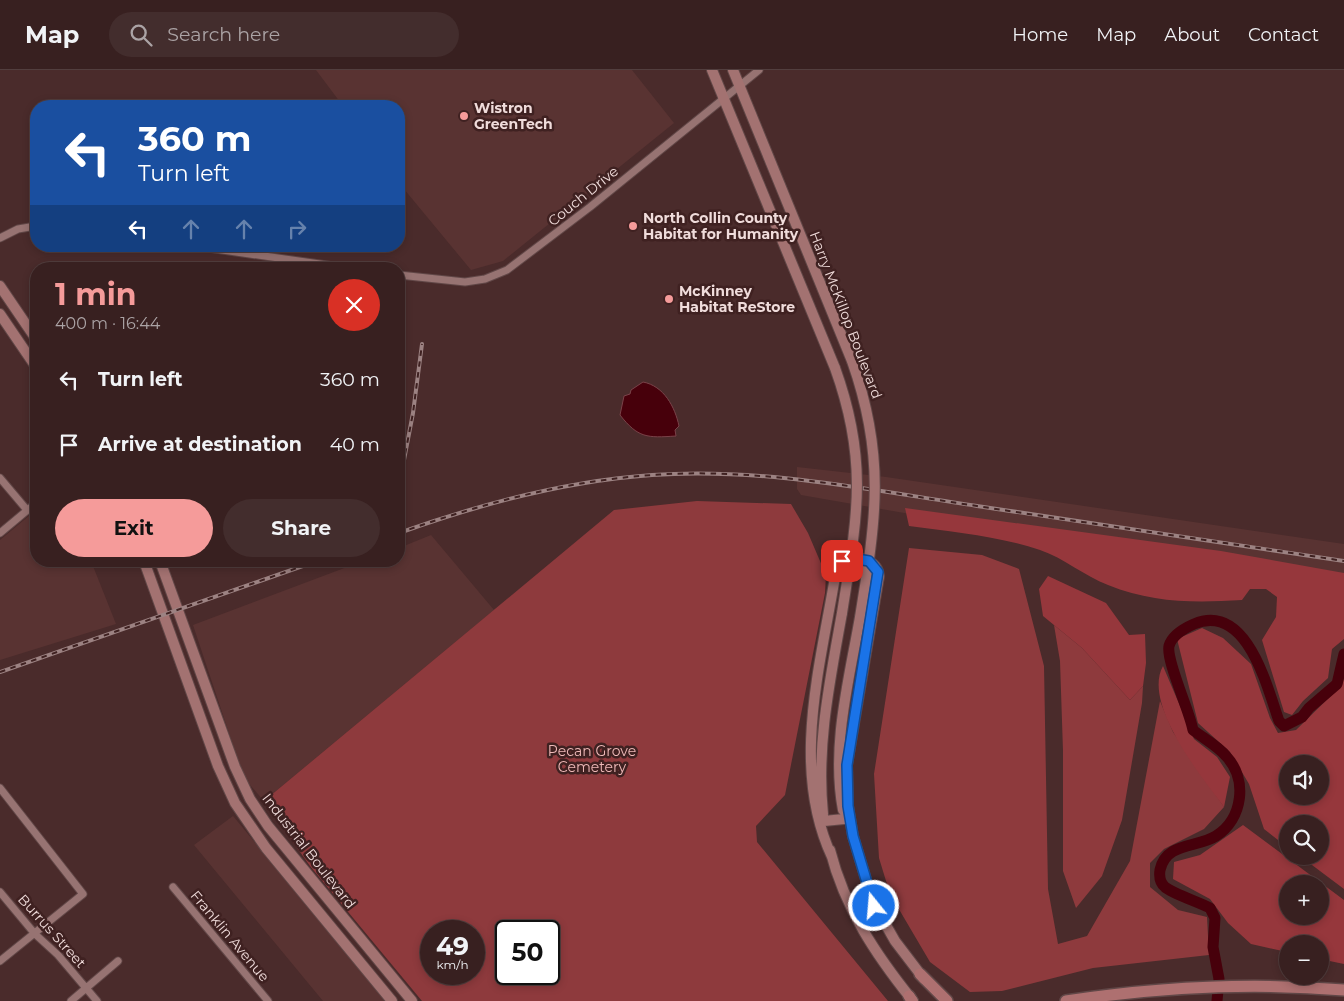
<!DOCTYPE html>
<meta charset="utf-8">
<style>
body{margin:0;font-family:Montserrat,sans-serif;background:#432d2d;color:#f1f3f6;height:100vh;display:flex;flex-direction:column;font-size:19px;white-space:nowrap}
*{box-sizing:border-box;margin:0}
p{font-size:16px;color:#aba3a5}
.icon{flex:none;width:28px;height:28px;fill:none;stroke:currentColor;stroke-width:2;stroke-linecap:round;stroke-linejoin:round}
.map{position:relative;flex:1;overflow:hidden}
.panel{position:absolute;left:30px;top:192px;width:375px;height:305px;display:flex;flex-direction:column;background:#382020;border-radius:20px;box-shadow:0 2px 8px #0003,0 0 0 1px #523e3e}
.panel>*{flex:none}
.hud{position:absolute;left:30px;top:30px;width:375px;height:152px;border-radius:20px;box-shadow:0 2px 8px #0003,0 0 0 1px #523e3e;background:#1a4fa0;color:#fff;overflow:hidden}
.tools{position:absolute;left:1279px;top:685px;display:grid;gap:10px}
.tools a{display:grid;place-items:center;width:50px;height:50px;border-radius:50%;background:#382020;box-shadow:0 2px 8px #0003,0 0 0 1px #523e3e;font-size:25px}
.speed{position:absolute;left:420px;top:850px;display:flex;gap:10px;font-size:25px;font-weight:700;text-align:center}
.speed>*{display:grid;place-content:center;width:65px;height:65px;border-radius:50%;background:#382020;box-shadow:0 2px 8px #0003,0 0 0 1px #523e3e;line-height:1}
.speed small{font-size:12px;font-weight:400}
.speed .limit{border:2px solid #111;border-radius:8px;background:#fff;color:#111}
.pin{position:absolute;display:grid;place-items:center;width:42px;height:42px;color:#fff;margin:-21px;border-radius:10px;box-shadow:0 2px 8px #0006}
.me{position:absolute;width:55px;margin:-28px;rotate:343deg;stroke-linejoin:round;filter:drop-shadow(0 0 4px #0008)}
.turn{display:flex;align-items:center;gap:18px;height:105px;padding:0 25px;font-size:22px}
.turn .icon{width:65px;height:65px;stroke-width:2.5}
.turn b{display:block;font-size:35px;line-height:42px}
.lanes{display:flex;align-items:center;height:48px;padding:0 25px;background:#0003;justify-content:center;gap:25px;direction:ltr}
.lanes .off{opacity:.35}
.round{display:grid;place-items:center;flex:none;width:52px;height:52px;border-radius:26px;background:#432d2d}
.head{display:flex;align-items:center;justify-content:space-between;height:85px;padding:0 25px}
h1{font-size:30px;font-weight:700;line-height:38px;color:#f59b9a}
.cta{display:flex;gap:10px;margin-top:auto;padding:10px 25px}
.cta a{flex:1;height:58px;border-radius:30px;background:#f59b9a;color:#111;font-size:20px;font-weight:700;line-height:58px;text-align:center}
.cta a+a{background:#432d2d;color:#f1f3f6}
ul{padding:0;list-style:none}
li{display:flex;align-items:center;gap:15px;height:65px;padding:0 25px}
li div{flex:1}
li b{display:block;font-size:19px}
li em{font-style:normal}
header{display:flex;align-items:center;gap:30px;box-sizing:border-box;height:70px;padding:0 25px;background:#382020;border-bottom:1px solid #523e3e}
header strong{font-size:24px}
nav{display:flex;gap:28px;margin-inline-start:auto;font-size:18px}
.search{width:350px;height:45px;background:#432d2d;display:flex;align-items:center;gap:12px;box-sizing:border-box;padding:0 18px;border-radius:28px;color:#aba3a5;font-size:19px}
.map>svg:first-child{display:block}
.built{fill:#593332}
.green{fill:#8e3a3d;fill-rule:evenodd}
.forest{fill:#96373c;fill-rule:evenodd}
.water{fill:#47000b;stroke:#7a4249}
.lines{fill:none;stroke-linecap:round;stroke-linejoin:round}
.river{stroke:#47000b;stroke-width:11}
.minor-casing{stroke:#614747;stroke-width:9}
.secondary-casing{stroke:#614747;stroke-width:12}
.primary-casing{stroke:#614747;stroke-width:14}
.minor{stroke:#977372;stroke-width:7}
.secondary{stroke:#a37271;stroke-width:10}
.primary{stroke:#ae7070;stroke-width:11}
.rail-casing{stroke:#9c8282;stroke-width:4}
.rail{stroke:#3f2121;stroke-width:2;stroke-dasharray:5.5;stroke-linecap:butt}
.secondary-bridge-casing{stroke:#614747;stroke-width:12;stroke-linecap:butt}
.secondary-bridge{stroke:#a37271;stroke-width:10}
.route-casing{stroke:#114b97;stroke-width:12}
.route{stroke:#1a73e8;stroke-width:9}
.poi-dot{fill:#f59b9a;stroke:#3f2121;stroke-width:2}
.labels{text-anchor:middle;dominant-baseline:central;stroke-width:5;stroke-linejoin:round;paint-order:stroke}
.poi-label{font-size:14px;font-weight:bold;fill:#f0dcdb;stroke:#3f2121;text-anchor:start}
.street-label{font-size:14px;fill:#f0dcdb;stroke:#3f2121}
.park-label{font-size:14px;fill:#efb9b8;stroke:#3f2121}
</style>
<header>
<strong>Map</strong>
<div class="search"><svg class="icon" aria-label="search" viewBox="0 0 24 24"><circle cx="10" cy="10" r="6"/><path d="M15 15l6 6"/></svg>Search here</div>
<nav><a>Home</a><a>Map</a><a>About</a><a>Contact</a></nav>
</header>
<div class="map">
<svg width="1344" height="931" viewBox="0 0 1344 931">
<rect width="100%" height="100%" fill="#4a2b2b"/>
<path class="built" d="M316,0H632L674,53L503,191L471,200L399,113V36H343Z
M797,397L886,407L1344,474V510L956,452L801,425L797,419Z
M36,440V491H91L116,554L0,590V470Z
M431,465L494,540L264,731L244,708L193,555L363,491H399V478Z
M233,746L387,931H323L194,775Z"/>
<path class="green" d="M697,431L791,434L808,463L826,505L825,523L785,725L756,756L757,772L888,931H422L310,796L264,731L614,440ZM431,861H474V904H431ZM506,861H549V904H506Z
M909,478L982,485L1019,499L1044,596L1048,819L1058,874L1087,866L1130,791L1160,631L1173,662L1224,737L1204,759L1164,779L1150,793V817L1178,840L1207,847L1209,885L1093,898L1002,921L970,922L930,892L890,824L879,788L874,704Z
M1054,555L1082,578L1130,630L1143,616L1142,633L1122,750L1102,806L1076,838L1063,801V681L1060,591Z"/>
<path class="forest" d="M905,438L1221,481L1344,503V569L1332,579L1328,608L1303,631L1292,645L1284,642L1262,570L1276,547L1277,527L1266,519H1250L1242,530C1194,533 1153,533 1108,515C1084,506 1064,488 1040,480C998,466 952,462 909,456Z
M1048,506L1106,533L1129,565L1145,564L1146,593L1143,616L1130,630L1082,578L1043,546L1039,519Z
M1202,558L1223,568L1251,594L1270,648L1278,663L1296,660L1342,615L1344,608V819L1300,786H1320V754H1288L1287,777L1264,759L1249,714L1230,682L1198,653L1177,569ZM1288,694H1320V726H1288Z
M1163,596L1194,669L1217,687L1230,707L1224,737C1202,707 1142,634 1163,596Z
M1243,755L1344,830V894L1320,889V874H1288L1287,882L1251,874L1228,853L1210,829L1173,809L1174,792L1200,785ZM1288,814H1320V846H1288Z"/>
<path class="water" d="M643,312C664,316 675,337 679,356L675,360L676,366C647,368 638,368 620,345L624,326L630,324L631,320Z"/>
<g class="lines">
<path class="river" d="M1217,931L1219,909L1213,877L1215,848L1210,838C1201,833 1171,823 1165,817C1160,813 1159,807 1160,800C1166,772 1197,778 1216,766C1243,749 1248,709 1226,686C1218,676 1203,668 1193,660C1189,639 1166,591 1169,576C1172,565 1185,558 1194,554C1247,532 1267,617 1279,651L1284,656L1302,647L1309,638L1337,614L1344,584"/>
<g class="minor-casing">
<path id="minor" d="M0,168L18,159L36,156
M194,176L355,199
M399,205L465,212L485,209L507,200L590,137L759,0
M0,408L27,440
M0,463L36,433
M0,718L83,824L0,891
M173,817L268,931
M0,822L35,864L58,885L97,931
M71,931L118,891"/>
</g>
<g class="secondary-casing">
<path id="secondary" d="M712,0L835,298
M733,0L852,291
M0,216L36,269
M0,244L36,297
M144,491L218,696L235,733L266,778L392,931
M160,491L235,697L250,729L268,756L412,931
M843,740C831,676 849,610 860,547
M823,744C816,676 830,610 842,543
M824,751L844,749
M830,780C845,839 876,885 913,931
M832,787C790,697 821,594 836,501L842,491C855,484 877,489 879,506L847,695L848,736L853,766L873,833
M870,827L895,871L924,909"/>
</g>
<g class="primary-casing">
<path id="primary" d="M920,904L947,931
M909,926L912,931
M1066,931C1159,917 1250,912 1344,920"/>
</g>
<use href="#minor" class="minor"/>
<use href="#secondary" class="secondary"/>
<use href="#primary" class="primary"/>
<g class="rail-casing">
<path id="rail" d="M399,416L413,343L422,274
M399,463C480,434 565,411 652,405C760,397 870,420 977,436C1099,455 1222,472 1344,491
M0,602L317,491"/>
</g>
<use href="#rail" class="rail"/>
<g class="secondary-bridge-casing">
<path id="secondary-bridge" d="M852,291C886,387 876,449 860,547
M835,298C869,392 857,448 842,543"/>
</g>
<use href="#secondary-bridge" class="secondary-bridge"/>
</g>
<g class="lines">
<g class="route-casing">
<path id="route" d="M842,491L851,488L869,491L878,502L847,695L848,736L853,766L874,836"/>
</g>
<use href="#route" class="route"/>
</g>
<g class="poi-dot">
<circle cx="464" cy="46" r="5"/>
<circle cx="633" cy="156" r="5"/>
<circle cx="669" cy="229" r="5"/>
</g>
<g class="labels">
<g class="poi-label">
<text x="474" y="38">Wistron<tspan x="474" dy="16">GreenTech</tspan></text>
<text x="643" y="148">North Collin County<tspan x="643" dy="16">Habitat for Humanity</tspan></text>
<text x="679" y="221">McKinney<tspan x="679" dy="16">Habitat ReStore</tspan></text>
</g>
<g class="street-label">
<text transform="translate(583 126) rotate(-39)">Couch Drive</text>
<text transform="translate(846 245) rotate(69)">Harry McKillop Boulevard</text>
<text transform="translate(309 781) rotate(52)">Industrial Boulevard</text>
<text transform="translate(52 861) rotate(48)">Burrus Street</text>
<text transform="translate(230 866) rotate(50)">Franklin Avenue</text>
</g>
<g class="park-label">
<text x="592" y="681">Pecan Grove<tspan x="592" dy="16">Cemetery</tspan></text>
</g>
</g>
</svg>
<div class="tools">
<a><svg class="icon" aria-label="sound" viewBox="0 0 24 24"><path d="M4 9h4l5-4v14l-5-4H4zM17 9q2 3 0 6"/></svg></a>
<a><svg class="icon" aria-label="search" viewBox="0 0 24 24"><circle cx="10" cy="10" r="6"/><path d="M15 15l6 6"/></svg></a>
<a>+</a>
<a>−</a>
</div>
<div class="speed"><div>49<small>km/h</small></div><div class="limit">50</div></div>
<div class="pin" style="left:842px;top:491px;background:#d93025"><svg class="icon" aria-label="arrive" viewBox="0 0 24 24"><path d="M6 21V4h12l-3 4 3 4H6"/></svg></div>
<svg class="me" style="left:874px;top:836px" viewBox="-20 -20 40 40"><circle r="17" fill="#1a73e8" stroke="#fff" stroke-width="3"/><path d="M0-11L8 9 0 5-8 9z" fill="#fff"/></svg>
<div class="hud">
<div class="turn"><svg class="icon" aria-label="left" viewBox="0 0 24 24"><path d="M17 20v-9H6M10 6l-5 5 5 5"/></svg><div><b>360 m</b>Turn left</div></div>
<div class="lanes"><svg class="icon" aria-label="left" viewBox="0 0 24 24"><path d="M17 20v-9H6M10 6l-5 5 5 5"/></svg><svg class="icon off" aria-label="ahead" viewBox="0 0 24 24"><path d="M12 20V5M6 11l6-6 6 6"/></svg><svg class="icon off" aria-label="ahead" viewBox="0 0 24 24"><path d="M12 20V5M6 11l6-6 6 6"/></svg><svg class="icon off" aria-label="right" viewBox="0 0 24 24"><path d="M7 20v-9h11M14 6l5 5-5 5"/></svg></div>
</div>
<section class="panel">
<div class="head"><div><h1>1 min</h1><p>400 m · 16:44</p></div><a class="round" style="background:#d93025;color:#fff"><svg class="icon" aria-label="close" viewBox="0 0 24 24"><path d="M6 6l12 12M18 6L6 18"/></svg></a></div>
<ul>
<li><svg class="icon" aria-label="left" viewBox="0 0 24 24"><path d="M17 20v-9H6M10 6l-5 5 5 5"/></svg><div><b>Turn left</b></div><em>360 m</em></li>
<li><svg class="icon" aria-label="arrive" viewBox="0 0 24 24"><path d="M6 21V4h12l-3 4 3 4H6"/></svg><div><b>Arrive at destination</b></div><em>40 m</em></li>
</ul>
<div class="cta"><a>Exit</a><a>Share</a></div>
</section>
</div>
